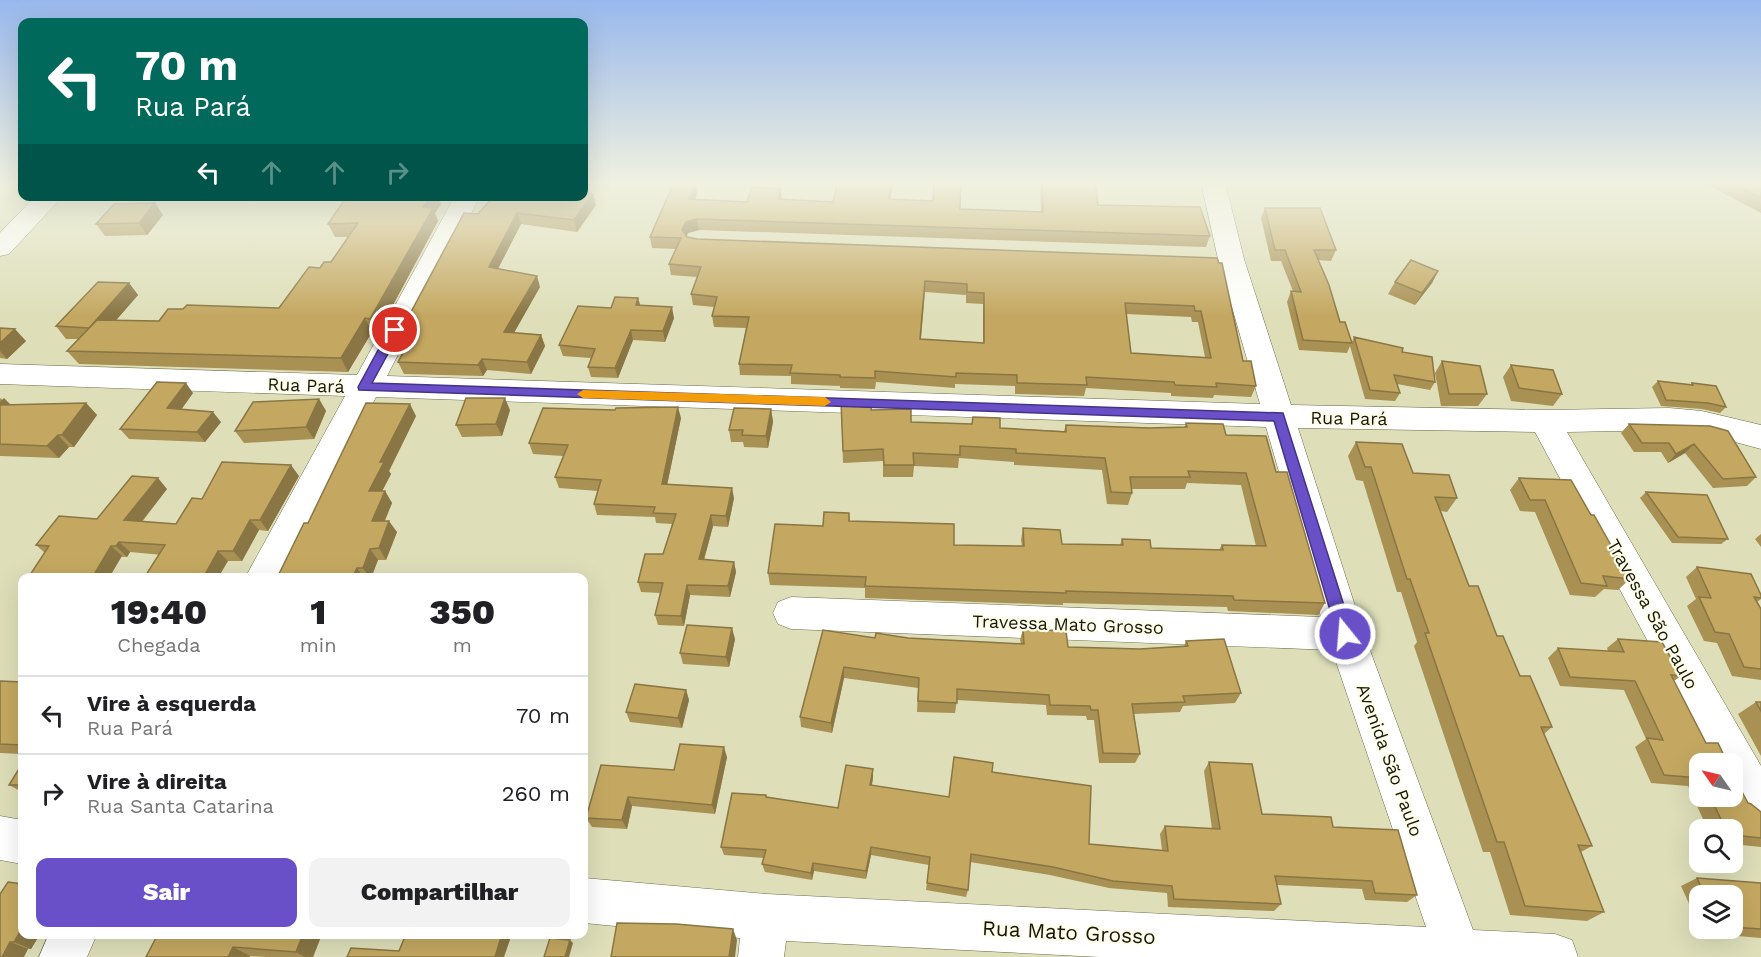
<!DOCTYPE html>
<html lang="pt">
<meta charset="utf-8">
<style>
body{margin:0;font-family:"Work Sans",sans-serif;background:#f2f2f2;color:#202124;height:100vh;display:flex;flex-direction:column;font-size:22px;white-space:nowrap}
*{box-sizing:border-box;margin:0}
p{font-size:20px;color:#757577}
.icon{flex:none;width:33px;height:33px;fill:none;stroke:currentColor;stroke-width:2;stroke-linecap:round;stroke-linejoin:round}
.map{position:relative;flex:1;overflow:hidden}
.panel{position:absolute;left:18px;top:573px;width:570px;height:366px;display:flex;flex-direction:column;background:#fff;border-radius:12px;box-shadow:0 6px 24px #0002}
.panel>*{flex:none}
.banner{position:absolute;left:18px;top:18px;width:570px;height:183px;border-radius:12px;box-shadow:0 6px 24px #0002;background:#00695c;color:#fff;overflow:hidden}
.needle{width:39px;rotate:304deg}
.fabs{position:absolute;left:1689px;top:753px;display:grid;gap:12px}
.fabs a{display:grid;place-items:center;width:54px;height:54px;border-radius:12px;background:#fff;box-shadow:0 6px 24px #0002;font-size:30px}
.pin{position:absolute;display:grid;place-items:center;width:51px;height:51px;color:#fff;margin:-26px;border:3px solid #fff;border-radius:50%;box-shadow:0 2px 6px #0007}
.me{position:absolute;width:66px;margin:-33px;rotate:343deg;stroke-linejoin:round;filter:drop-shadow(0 0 4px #0008)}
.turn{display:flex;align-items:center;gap:21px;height:126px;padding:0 18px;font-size:27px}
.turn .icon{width:78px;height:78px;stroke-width:2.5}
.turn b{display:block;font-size:42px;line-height:51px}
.lanes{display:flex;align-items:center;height:57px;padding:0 18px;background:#0003;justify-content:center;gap:30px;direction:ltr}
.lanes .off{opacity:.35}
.eta{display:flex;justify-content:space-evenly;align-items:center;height:102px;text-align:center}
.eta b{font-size:36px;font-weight:800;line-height:42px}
.cta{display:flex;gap:12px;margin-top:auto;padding:12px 18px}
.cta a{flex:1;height:69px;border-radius:12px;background:#6950c9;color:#fff;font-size:24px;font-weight:800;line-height:69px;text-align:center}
.cta a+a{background:#f2f2f2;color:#202124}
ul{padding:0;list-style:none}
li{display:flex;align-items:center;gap:18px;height:78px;padding:0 18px;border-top:2px solid #e0e0e0}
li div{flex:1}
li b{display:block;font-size:22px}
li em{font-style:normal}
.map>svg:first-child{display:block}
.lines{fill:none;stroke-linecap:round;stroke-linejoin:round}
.minor-casing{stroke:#6b6b49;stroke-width:1}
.minor{fill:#fff;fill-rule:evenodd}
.wall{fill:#a99053;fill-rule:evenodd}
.shaded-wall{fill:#897644}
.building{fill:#c4a861;stroke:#897644;stroke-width:1.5;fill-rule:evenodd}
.route{fill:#6950c9;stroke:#443483;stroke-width:1.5}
.slow{fill:#f59e0b}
.labels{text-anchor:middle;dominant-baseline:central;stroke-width:4.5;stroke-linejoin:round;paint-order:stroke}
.street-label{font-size:18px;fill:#171709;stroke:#fefeeb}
.near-street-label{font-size:21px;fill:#171709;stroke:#fefeeb}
</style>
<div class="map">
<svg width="1761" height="957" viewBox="0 0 1761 957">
<rect width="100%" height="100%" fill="#dedfb9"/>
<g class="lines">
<g class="minor-casing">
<path id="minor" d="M1201,182H1225L1244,259L1291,405L1545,410L1669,408L1702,411L1761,425V449L1702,433L1669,430L1567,432L1761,766V828C1730,815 1732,793 1732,764H1714L1535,432L1298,428L1364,634L1473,930L1555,934L1572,940L1578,957H1100L786,941L784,957H738L740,938L584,923V878L766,894L1426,927L1332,650L791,629L778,624L773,613L778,602L791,597L1321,617L1266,427L376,397L281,578H245L345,396L0,384V364L357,375L455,196H480L387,376L1260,404L1218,259Z
M36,196H63L9,254L0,256V233Z
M0,816L22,820V864L0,860Z
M49,934H97L87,957H39Z"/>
</g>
<use href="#minor" class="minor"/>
</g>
<path class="wall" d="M837,182H893L890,199L960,209L1041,212L1040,182H1095L1098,205L1210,236L1206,247L699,230L688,233L687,236V237L697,239L1217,258L1243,361L1256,386L1251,397L1214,395L1213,398L1171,396V393L1086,388L1084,396L1019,394H1015V386L955,384V388L876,382L875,389L840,388V386L791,384V376L740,375L739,364L746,328L714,327L712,316L714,307L693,305L691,294L697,277L671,275L669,264L676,249L652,248L650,237L697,193L695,200L747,202L782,199L833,202ZM925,292L966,295V303L983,304V343L921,339ZM1126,314L1191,317L1192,322H1198L1205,357L1131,353Z
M1710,182H1761V213L1708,185Z
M155,203L163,215L147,235L105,236L96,224Z
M441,204L435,213L438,221L378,333L372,332L348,372L79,364L67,351L78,339H66L56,326L129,283L138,295L116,320L159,321L279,308L320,268L331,262L348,237H335L328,224Z
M596,205L577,232L521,224L498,269L540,287L514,333L541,335L545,346L531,374L487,370L483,376L404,374L398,362L412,337H410L404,325L478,214Z
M1265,208L1336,250L1331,261L1318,260L1340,322L1352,342L1354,337L1402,352L1435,382L1430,390L1397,384L1400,393L1395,401L1365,399L1350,346L1347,353L1299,350L1287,302L1291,291H1293L1281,261H1271L1261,218Z
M1438,271L1432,283L1415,305L1388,294L1395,282Z
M638,298L640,305L674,318L665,342L633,340L618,378L591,377L588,367L591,358L563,356L559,345L611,308Z
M0,328L26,341L7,359L0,358Z
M1442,361L1487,394L1478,406H1441L1435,373Z
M1511,365L1562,394L1553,406L1511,401L1503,377Z
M1658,381L1690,385L1692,383L1726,407L1720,413L1702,409L1661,406L1652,387Z
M193,393L181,410L221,422L205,442L129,439L120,429Z
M0,398L10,405L86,403L97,415L74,447H69L59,458L0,456Z
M319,399L326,411L314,439L244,443L235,431Z
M841,402L872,410L911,422L972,424L973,417L1000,428L1064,431L1066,425L1149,428H1184L1186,423L1226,435L1276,472L1325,603L1318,615L1228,611L1227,607L1063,603V605L865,598V588L770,585L768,573L823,526L849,513L850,521L954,545L1022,546L1021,540L1023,528L1062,544L1120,545L1122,539L1151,548L1219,550L1222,545L1256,546L1241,485L1187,483L1185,489H1131L1132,493L1128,505L1107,504L1102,470L1014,465V462L959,458L958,468L914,466L913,477H883V461L843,463Z
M771,409L773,422L768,448L744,447L743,442H731L729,430Z
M510,410L502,436L462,437L456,425Z
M416,416L389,471L391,474L382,491H385L392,503L385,521L397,532L386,560H378L371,578H277L308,523Z
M681,418L667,485L734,498L728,527L713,526L704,560L734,562L736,572L730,597L690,595L684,626L658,625L655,615L660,593L641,592L638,582L663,554L672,524L656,523L655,517L597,515L594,504L598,491L559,488L555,477L563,456L533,454L529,443Z
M1629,424L1710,426L1756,477L1747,486L1713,488L1685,453L1668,463L1661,452H1634L1621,433Z
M1356,442L1413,473L1457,498L1447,512L1441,511L1469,586L1520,676L1552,727L1544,734L1592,846L1581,852L1604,912L1587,921L1510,915L1490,852H1483L1414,646L1417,642L1401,592H1397L1363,481L1356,480L1348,456Z
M299,476L268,531L259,530L242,561H228L130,552L127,557L45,553L36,545L167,489L142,522L176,524L202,499Z
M1519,478L1591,515L1630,579L1618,590L1604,589L1595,597L1570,595L1535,512L1520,511L1510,490Z
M1646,492L1728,539L1721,544L1672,543L1640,498Z
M1761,534V547L1755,539Z
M1697,567L1761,595V599L1757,602L1761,609V680L1732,676L1717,643L1704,641L1687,606L1696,599L1686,577Z
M1023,629L1068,647L1140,649L1184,646L1186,641L1241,693L1235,703L1183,706L1180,712L1134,714L1140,754L1135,763H1099L1094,720H1087L1086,716L1047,715L1046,705L957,700L955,713L917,712L918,688L844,678L832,733L801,727L800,717L823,630L875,638H908L1021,644L1020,640Z
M735,639L729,667L683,664L680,653Z
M1618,639L1681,676L1674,681L1700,764V796H1732L1748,803L1761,812V847L1732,844V830H1708L1688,786L1651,783L1635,747L1646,739L1624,690L1560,686L1548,658L1558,648L1608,651L1607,648Z
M0,681L22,682V754L0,753Z
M686,690L689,700L682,728L630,722L626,712Z
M1756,702H1761V756L1738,714Z
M727,757L715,814L632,806L627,829L592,827L586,818L674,770Z
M1209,762L1262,814L1333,827L1417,895L1407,902L1365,900L1362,889L1277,885L1281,904L1274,911L1168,907L1167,893L1109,888L1050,875L970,862L968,890L966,897L926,890L929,865L871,855L866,879L814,871L812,880L765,872L762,864L764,858L724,855L721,847L766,795L767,797L838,808L873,778L872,785L949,797L992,772L1089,844L1162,850L1160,834L1165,826L1212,829L1204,771Z
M22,764V792L9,785Z
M1697,878L1761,883V938L1702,933L1700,928H1732V896H1700V928L1681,886Z
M22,884V934H40L31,949H28L0,957Z
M322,934L313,957H266L250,956V957H146Z"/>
<path class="shaded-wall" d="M696,182L697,193L691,210L689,199Z
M891,182H893L889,210V199Z
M781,189L782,200L778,199Z
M593,194L596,205L577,232L574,220Z
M431,196H437L441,204L435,213L438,221L378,333L370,319L423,207Z
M155,203L163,215L147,235L139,223Z
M517,213L521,224L493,278L489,267Z
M697,219L699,230L688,233L684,241L682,230L686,222Z
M1438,271L1432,283L1415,305L1422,293Z
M537,276L540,287L508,343L504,332Z
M129,283L138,295L99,340L89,328Z
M638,298L641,308L636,305Z
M672,307L674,318L665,342L663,331Z
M365,318L372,332L348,372L341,358Z
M15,329L26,341L7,359L0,351V343Z
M631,330L633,340L618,378L615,368Z
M541,335L545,346L531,374L527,362Z
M482,359L487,370L483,376L478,365Z
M186,383L193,393L175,418L167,408Z
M4,398L16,410L0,407V402Z
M505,398L510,410L502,436L496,424Z
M319,399L326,411L314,439L306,427Z
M86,403L97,415L74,447L62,435Z
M410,404L416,416L389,471L391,474L376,503L369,491L380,462Z
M678,407L681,418L665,495L662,484Z
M771,409L773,422L768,448L766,436Z
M213,412L221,422L205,442L197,432Z
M58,435L69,447L59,458L47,446Z
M1694,444L1685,453L1668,463L1676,454Z
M291,465L299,476L268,531L260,520Z
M158,478L167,489L134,531L124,520Z
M732,488L734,498L728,527L726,516Z
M385,491L392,503L379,533L372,521Z
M711,515L713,526L701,570L699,559Z
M250,520L259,530L242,561L233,551Z
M389,521L397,532L386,560L379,548Z
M119,542L130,552L127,557L116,546Z
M111,546L122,556L109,578H92Z
M370,549L378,560L371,578H370L363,568Z
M218,551L228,561L218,578H203Z
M734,562L736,572L730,597L728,586Z
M357,568L364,578H352Z
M687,585L690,595L684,626L681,616Z
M732,628L735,639L729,667L726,657Z
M844,667V678L832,733L831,723Z
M686,690L689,700L682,728L678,718Z
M724,747L727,757L715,814L712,805Z
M873,769V778L870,794V785Z
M628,797L632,806L627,829L622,820Z
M871,847V855L866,879V871Z
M813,863L814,871L812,880L811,873Z
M22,928V934H40L31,949L14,942Z
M733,929L737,940L735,957H729Z
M303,934H322L313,957H305L296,952Z
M502,934H512L504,957H495Z
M570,940L573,943L569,957H565Z
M10,942L28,949L24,957H2Z
M233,947L250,956V957H228Z"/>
<path class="building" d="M674,182H696L689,199L747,202L752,187L781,189L778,199L833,202L837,182H891L889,199L933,201L934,182H961L960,209L1043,212L1042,182H1095L1098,205L1200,207L1210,236L697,219L686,222L682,230L687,237L697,239L1217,258L1219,263H1222L1243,361H1251L1256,386L1216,383L1217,387L1175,385L1174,382L1086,377L1087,385L1021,383H1017V375L956,373V377L875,371V378L840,377V375L790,373L792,365L739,364L749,317L712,316L717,297L691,294L701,267L669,264L681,238L650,237ZM925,281L967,284V292L984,293V343L920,339ZM1125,303L1194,306L1195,311H1201L1211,358L1131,353Z
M1730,182H1761V198Z
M584,193L593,194L574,220L517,213L489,267L537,276L504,332L541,335L527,362L482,359L478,365L398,362L417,327L404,325L464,213L478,214L494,196H584Z
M347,196H431L423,207L433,208L370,319L365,318L341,358L67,351L97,320L159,321L168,309H183L187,305L279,308L309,267L320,268L324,262H331L358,223L328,224Z
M155,203L139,223L96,224L114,204Z
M1265,208H1320L1336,250H1314L1329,285L1340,322H1345L1352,343L1303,340L1291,291L1301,292L1285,250H1275Z
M1411,260L1438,271L1422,293L1395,282Z
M98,282L129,283L89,328L56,326Z
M615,297L638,298L636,305L672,307L663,331L631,330L615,368L588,367L595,349L559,345L578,306L611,308Z
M0,328L15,329L0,343Z
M1354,337L1403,348L1402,352L1432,357L1435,382L1394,375L1400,393L1370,390Z
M1442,361L1480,366L1487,394H1449Z
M1511,365L1553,370L1562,394L1519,388Z
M1658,381L1693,385L1692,383L1716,386L1726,407L1708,403L1666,400Z
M157,382L186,383L167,408L213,412L197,432L120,429Z
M466,398H505L496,424L456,425Z
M319,399L306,427L235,431L253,402Z
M841,402L872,403L871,410L911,409V422L972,424L973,417L1000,418V428L1066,432V425L1149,428L1187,427L1186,423L1223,424L1226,435L1266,436L1276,472H1287L1325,603L1234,600L1233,596L1066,591V593L865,586L866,577L768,573L775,524L823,526L824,512L849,513V521L954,524V545L1024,546L1023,528L1060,530L1062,544L1123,545L1122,539L1150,540L1151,548L1223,550L1222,545L1266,546L1246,473L1188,471L1190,477H1130L1132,493L1111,492L1105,458L1016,453V449L960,446V455L913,453L914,465H884L883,449L843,451Z
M86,403L62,435H58L47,446L0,444V405Z
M366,403L410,404L380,462H384L369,491H385L372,521H389L379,548L370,549L363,568H357L352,578H277L304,523H308Z
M678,407L662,484L732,488L726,516L711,515L699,559L734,562L728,586L687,585L681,616L655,615L663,583L638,582L645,554H663L676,514L653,513L655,507L594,504L601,480L555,477L568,445L529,443L543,408L615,410L616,408Z
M734,408L771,409L766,436L742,435L743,430H729Z
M1629,424L1710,426L1728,431L1756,477L1723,479L1694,444L1676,454L1669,443H1642Z
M1356,442L1402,444L1413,473L1449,475L1457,498L1435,497L1469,586H1478L1497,636H1503L1520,676H1530L1552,727H1541L1592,846L1578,845L1604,912L1525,906L1504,842H1497L1425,633H1429L1410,579H1407L1371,467H1365Z
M222,462L291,465L260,520H250L233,551H218L203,578H144L165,545L119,542L116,546H111L92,578H28L49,546L36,545L59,516L97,519L132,476L158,478L124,520L176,524L192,498L202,499Z
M1519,478L1571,480L1591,515H1594L1630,579L1603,576L1607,586L1581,583L1545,500H1530Z
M1646,492L1707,495L1728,539L1678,537Z
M1697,567L1751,574L1761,595V598L1754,597L1761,609V669L1744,667L1729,634L1715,632L1699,597L1711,598Z
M687,625L732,628L726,657L680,653Z
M1023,629L1066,631L1068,647L1140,649L1188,646L1186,641L1224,639L1241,693L1183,696L1185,702L1132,704L1140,754L1103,753L1098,710H1091L1090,706L1050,705L1049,695L957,689V703L918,701L919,678L844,667L831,723L800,717L823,630L875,638L876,633L908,638L1024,644Z
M1618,639L1662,642L1681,676L1671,675L1706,743H1718L1728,764H1700V778L1664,775L1647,738L1663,740L1635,681L1570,677L1558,648L1624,652Z
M0,681L22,682V745L0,744Z
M635,684L686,690L678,718L626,712Z
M1756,702H1761V711Z
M680,744L724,747L712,805L628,797L622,820L586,818L601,765L674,770Z
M954,757L993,763L992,772L1091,786L1089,844L1168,851L1165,826L1220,829L1209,762L1252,764L1262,814L1331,817L1333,827L1398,830L1417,895L1375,893L1372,881L1275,876L1281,904L1174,899L1172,886L1113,881L1053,867L971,854L968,890L927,883L930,857L871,847L866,871L813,863L811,873L762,864L766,850L721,847L732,793L766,795V797L838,808L846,765L873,769L870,785L949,797Z
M22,764V785H9Z
M1732,773L1748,803L1751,804L1761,812V838L1732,835V830H1726L1710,796H1732Z
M1697,878L1761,883V929L1732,927V896H1705Z
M8,882L22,884V928L14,942H10L2,957H0V894Z
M617,923L676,924L733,929L729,957H611Z
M158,934H303L296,952L233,947L228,957H146Z
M406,934H502L495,957H347L351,948L399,951Z
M550,938L570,940L565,957H544Z"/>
<linearGradient id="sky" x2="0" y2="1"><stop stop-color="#98b8ed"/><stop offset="0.58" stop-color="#f0f1e0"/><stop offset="1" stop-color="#f0f1e0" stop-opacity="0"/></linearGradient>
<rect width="1761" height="316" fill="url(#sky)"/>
<path class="route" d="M395,326L401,330L372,383L1283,413L1353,634L1350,639L1345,641L1339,639L1337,634L1274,421L359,390L358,387L389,330Z"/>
<path class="slow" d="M583,390L825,397L831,402L825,406L583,398L577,394Z"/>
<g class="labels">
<g class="street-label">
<text transform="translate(306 385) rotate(2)">Rua Pará</text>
<text transform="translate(1349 418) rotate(1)">Rua Pará</text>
<text transform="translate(1653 614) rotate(61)">Travessa São Paulo</text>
<text transform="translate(1068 624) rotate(2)">Travessa Mato Grosso</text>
<text transform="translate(1390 760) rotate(70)">Avenida São Paulo</text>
</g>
<g class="near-street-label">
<text transform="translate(1069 932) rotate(3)">Rua Mato Grosso</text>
</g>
</g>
</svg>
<div class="fabs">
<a><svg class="needle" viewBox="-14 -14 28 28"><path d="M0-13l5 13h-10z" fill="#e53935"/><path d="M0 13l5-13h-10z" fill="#757577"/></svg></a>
<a><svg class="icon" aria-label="search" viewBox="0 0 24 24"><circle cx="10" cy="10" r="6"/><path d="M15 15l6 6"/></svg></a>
<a><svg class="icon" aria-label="layers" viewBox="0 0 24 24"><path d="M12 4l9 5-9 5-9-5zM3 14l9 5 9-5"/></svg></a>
</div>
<div class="pin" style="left:395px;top:330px;background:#d93025"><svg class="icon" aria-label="arrive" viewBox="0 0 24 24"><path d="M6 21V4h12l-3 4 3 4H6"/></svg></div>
<svg class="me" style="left:1345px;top:634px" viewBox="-20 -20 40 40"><circle r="17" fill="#6950c9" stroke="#fff" stroke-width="3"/><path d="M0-11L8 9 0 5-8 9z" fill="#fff"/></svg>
<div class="banner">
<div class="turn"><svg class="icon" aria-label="left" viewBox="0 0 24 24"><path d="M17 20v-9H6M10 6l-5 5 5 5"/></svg><div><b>70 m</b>Rua Pará</div></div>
<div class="lanes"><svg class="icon" aria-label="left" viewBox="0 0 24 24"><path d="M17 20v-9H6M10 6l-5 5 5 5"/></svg><svg class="icon off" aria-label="ahead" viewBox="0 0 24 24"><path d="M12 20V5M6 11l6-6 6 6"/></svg><svg class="icon off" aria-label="ahead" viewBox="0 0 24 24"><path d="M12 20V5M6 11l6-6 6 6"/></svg><svg class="icon off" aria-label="right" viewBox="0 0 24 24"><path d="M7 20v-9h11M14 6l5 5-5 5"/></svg></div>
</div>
<section class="panel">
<div class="eta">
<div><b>19:40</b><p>Chegada</p></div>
<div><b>1</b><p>min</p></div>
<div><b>350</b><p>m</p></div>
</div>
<ul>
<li><svg class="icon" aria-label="left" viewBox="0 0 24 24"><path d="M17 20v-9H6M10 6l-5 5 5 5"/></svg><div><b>Vire à esquerda</b><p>Rua Pará</p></div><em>70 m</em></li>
<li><svg class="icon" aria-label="right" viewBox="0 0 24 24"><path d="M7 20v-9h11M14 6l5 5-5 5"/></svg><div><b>Vire à direita</b><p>Rua Santa Catarina</p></div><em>260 m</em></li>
</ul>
<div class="cta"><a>Sair</a><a>Compartilhar</a></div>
</section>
</div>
